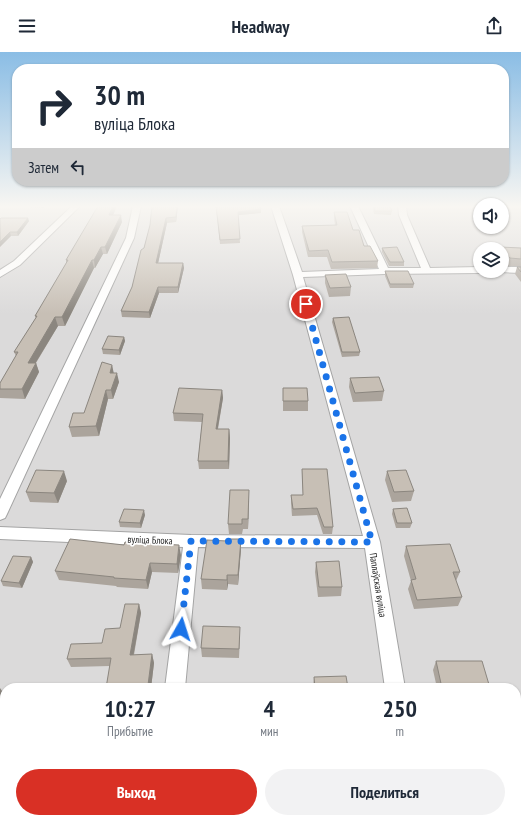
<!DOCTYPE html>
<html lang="ru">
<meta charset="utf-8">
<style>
body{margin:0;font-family:"PT Sans Narrow",sans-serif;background:#f2f2f3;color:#1f2937;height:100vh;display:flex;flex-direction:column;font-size:15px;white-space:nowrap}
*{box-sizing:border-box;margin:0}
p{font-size:13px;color:#747a83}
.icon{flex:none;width:22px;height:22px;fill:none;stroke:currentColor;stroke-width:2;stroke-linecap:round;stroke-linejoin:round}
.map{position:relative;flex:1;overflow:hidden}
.side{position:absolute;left:0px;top:631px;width:521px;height:140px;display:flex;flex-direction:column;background:#fff;border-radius:16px 16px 0 0;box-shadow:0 1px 3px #0004}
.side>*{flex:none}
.guide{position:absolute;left:12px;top:12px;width:497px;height:122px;border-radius:16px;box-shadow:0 1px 3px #0004;background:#fff;color:#1f2937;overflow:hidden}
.tools{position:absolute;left:473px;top:146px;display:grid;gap:8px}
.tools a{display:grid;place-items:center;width:36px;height:36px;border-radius:50%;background:#fff;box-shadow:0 1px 3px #0004;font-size:20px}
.pin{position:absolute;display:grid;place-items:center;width:34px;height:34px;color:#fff;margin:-17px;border:2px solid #fff;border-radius:50%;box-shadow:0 1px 4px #0007}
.me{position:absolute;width:44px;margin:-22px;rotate:6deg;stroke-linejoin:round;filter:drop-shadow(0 0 3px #0008)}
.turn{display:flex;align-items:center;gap:14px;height:84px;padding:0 16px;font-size:18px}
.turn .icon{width:52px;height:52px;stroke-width:2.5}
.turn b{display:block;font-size:28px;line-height:34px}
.then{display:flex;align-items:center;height:38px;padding:0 16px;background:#0003;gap:8px;font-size:15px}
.eta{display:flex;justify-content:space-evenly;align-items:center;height:68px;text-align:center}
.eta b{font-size:24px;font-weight:800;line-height:28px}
.cta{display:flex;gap:8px;margin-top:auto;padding:8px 16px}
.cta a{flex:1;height:46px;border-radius:24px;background:#d93025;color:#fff;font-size:16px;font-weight:800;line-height:46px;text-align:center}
.cta a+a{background:#f2f2f3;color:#1f2937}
header{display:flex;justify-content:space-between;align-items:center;height:52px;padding:0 16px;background:#fff;font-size:18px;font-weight:800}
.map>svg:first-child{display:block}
.residential{fill:#dbdada;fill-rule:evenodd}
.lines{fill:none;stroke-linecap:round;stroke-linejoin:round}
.minor-casing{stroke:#a4a4a4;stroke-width:2}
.minor{fill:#fff;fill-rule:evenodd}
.wall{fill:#aba49c}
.shaded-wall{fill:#8b867f}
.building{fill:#c7bfb5;stroke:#8b867f}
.route{stroke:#1a73e8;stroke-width:7;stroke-dasharray:0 12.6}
.labels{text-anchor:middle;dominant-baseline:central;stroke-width:3.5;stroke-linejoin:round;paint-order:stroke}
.street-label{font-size:10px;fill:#1d1d1d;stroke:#fff}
</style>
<header><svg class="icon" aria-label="menu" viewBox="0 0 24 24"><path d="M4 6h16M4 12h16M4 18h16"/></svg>Headway<svg class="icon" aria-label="share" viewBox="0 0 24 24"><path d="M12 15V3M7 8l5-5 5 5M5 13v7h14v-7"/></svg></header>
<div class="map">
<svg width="521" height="771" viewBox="0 0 521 771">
<rect width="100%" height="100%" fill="#efece2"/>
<path class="residential" d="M0,154H480V175H502V154H509L512,156L521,157V771H0ZM480,197H502V219H480ZM5,636H516V766H5Z"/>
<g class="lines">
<g class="minor-casing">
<path id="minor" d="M72,154H80L20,213L0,225V218L14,209Z
M133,154H141L134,186L7,462L5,466L0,468V447L126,186Z
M271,154H279L302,220L379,217L350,154H358L388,216H421L399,163L398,154H406L407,163L430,216L480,215V219H484L480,221L385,222L303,225L380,490L405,636H385L365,496L198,495L185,636H165L183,495L0,487V475L191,483L363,484L293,223Z
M502,215H521V221L499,220L502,219Z
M149,766H171V771H149Z
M405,766H427L428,771H406Z"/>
</g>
<use href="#minor" class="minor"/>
</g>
<path class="wall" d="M26,154H45L44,156L27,155Z
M117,154L113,163L122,170L107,202H103L95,216H94L65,274H58L36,311L39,320L25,347L0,346V331L16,304L14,300L36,266L35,264L66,212V208Z
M178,154L176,170L167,171L158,211H183L184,216L178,241H159L150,266L122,265L121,259L132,235L144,196L150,173Z
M216,154L261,161L238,163L240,191L220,192Z
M372,154H390L392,159L391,163L374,162Z
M334,160L378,209L377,216L331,217L327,205H308L302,180V174L335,173L334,166Z
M0,167L29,169L18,184H11Z
M500,195L521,196V214H508L502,206V197H500Z
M382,196L404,210V214H389L382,200Z
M517,215H521V230L515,222Z
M385,219L414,232L413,236H390L385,224Z
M325,223L351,235L350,244L329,245L325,231Z
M333,266L360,300L359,304L342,305L332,270Z
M124,285L125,289L120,303L103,302L102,297Z
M112,313L113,321L119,330L113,347H108L99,384L72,385L69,375L84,361Z
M350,326L384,339L382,349L353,350L349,335Z
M283,336L308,349V359H283Z
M222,338L223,346L218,377H229L230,386L229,417H199L198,409L202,370L174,369L173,361Z
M302,417L333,475L332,482H323L317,463L292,464L291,451V443H303L302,424Z
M387,419L414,439L411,449L392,450L385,428Z
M67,429L58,451L30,450L26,440Z
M249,448L248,477H243L242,482H229L228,472Z
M393,457L412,471L410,476H396L392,462Z
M145,463L141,476L120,475L119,470Z
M227,489L241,497L238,533L228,532L227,538L202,537L201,527Z
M406,494L460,520L456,529L462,545L458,554L414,557L408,537L411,529L404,504Z
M181,503L178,521L152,520L148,537L117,535L116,534L59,528L55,519Z
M31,505L33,510L22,536L3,534L1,529Z
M316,510L342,535L341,544L318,545L315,520Z
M139,552L141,561L134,603L152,602L154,611L151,636H106L110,614L71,615L67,607L102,591L120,576Z
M240,584L239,606L202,605L201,596Z
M436,609L490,636H437L433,618Z
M314,625L348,636H313Z
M179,766H225V771H203V769H180Z
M310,766H350V771H310Z
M460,766H516L521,771H461Z"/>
<path class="shaded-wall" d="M113,154H117L110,170L109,163Z
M177,154H178L176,170V165Z
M261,157V161L238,163V160Z
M121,163L122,170L107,202L105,195Z
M28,166L29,169L18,184L17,180Z
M166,166L167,171L157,216L156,211Z
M10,180L11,184L0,195V190Z
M101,195L103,202L95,216L94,208Z
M92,208L94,216L65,274L62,265Z
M183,211L184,216L178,241V235Z
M158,235L159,241L150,266L149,260Z
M55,265L58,274L30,320L28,311Z
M124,285L125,289L120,303L119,298Z
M36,311L39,320L25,347L22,337Z
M112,313L114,322L110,321Z
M117,321L119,330L113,347L111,338Z
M106,338L108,347L99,384L96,374Z
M222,338L223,346L216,386V377Z
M229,377L230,386L229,417L228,409Z
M64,419L67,429L58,451L54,441Z
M249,438V448L248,477V467Z
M144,458L145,463L141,476L140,471Z
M241,487V497L238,533V523Z
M179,493L181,503L178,521L177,512Z
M31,505L33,510L22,536L19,531Z
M150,511L152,520L148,537L146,528Z
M227,523L228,532L227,538Z
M139,552L141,561L132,611L130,603Z
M152,602L154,611L151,636H149L148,633Z
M0,636L2,639L0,644Z"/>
<path class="building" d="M98,154H113L109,163H121L105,195H101L94,208H92L62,265H55L28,311H36L22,337H0V331L18,300H14L37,264H35L68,208H66Z
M152,154H177L176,165L166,166L156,211H183L178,235H158L149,260L121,259L132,235L141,198L144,196L150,173Z
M216,154H260L261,157L238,160L240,187L220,188Z
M374,154H390L392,159H375Z
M334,160H347L353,178H359L364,194H370L378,209L332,210L328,198L309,199L302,174L337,173Z
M1,166H28L17,180H10L0,190V167Z
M397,195L404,210H390L382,196Z
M500,195L521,196V207L510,206Z
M517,215H521V220Z
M385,219H408L414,232H390Z
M346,222L351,235L330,236L325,223Z
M349,265L360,300H342L333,266Z
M108,284L124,285L119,298L102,297Z
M102,310L112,313L110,321H117L111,338H106L96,374L69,375L73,361H84Z
M379,325L384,339L355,341L350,326Z
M179,336L222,338L216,377H229L228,409H198L203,362L173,361Z
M283,336H307L308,349H283Z
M302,417H327L333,475H324L317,456L293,457L291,443H303Z
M36,418L64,419L54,441L26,440Z
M406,418L414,439L394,440L387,419Z
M230,438H249L248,467H242V472H228Z
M407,456L412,471H397L393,457Z
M124,457L144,458L140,471L119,470Z
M70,487L124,493L125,490L179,493L177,512L150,511L146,528L114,526V525L55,519Z
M227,487H241L238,523H227V528L201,527L207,488L227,489Z
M450,492L460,520H453L462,545L417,548L411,528L416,527L406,494Z
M13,504L31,505L19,531L1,529Z
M339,509L342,535H319L316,510Z
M125,552H139L130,603L152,602L148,633L128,634V636H106L111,606L67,607L71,592L102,591L105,577L120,576Z
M203,574L240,575L239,597L201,596Z
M436,609H482L490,636H442Z
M346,624L348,636H315L314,625Z
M516,752L521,767V771H468L467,766H516Z
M203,766H224V770L203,771Z
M312,766H350V771L311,768Z"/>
<linearGradient id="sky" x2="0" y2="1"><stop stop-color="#8abde5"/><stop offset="0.59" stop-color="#f8f6f2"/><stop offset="1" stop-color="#f8f6f2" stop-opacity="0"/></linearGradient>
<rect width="521" height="262" fill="url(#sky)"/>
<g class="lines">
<path class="route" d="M181,577L191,489L372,490L306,252"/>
</g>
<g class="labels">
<g class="street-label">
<text transform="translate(150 488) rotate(2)">вуліца Блока</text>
<text transform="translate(378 533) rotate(81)">Паплаўская вуліца</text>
</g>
</g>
</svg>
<div class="tools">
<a><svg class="icon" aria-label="sound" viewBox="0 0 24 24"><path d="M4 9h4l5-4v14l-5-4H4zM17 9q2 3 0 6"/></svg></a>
<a><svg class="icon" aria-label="layers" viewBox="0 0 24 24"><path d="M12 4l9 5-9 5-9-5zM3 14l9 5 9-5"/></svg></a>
</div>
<div class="pin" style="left:306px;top:252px;background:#d93025"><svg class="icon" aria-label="arrive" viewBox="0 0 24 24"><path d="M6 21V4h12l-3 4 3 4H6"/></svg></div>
<svg class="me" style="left:181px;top:577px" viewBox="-20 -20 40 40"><path d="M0-17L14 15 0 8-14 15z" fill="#1a73e8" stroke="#fff" stroke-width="4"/></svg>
<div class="guide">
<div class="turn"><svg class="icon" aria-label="right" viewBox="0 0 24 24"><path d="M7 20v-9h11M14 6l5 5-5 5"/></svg><div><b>30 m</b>вуліца Блока</div></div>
<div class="then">Затем<svg class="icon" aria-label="left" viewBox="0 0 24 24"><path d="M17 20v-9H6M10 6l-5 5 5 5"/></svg></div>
</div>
<section class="side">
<div class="eta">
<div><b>10:27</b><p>Прибытие</p></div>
<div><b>4</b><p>мин</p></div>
<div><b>250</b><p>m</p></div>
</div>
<div class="cta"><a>Выход</a><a>Поделиться</a></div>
</section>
</div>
